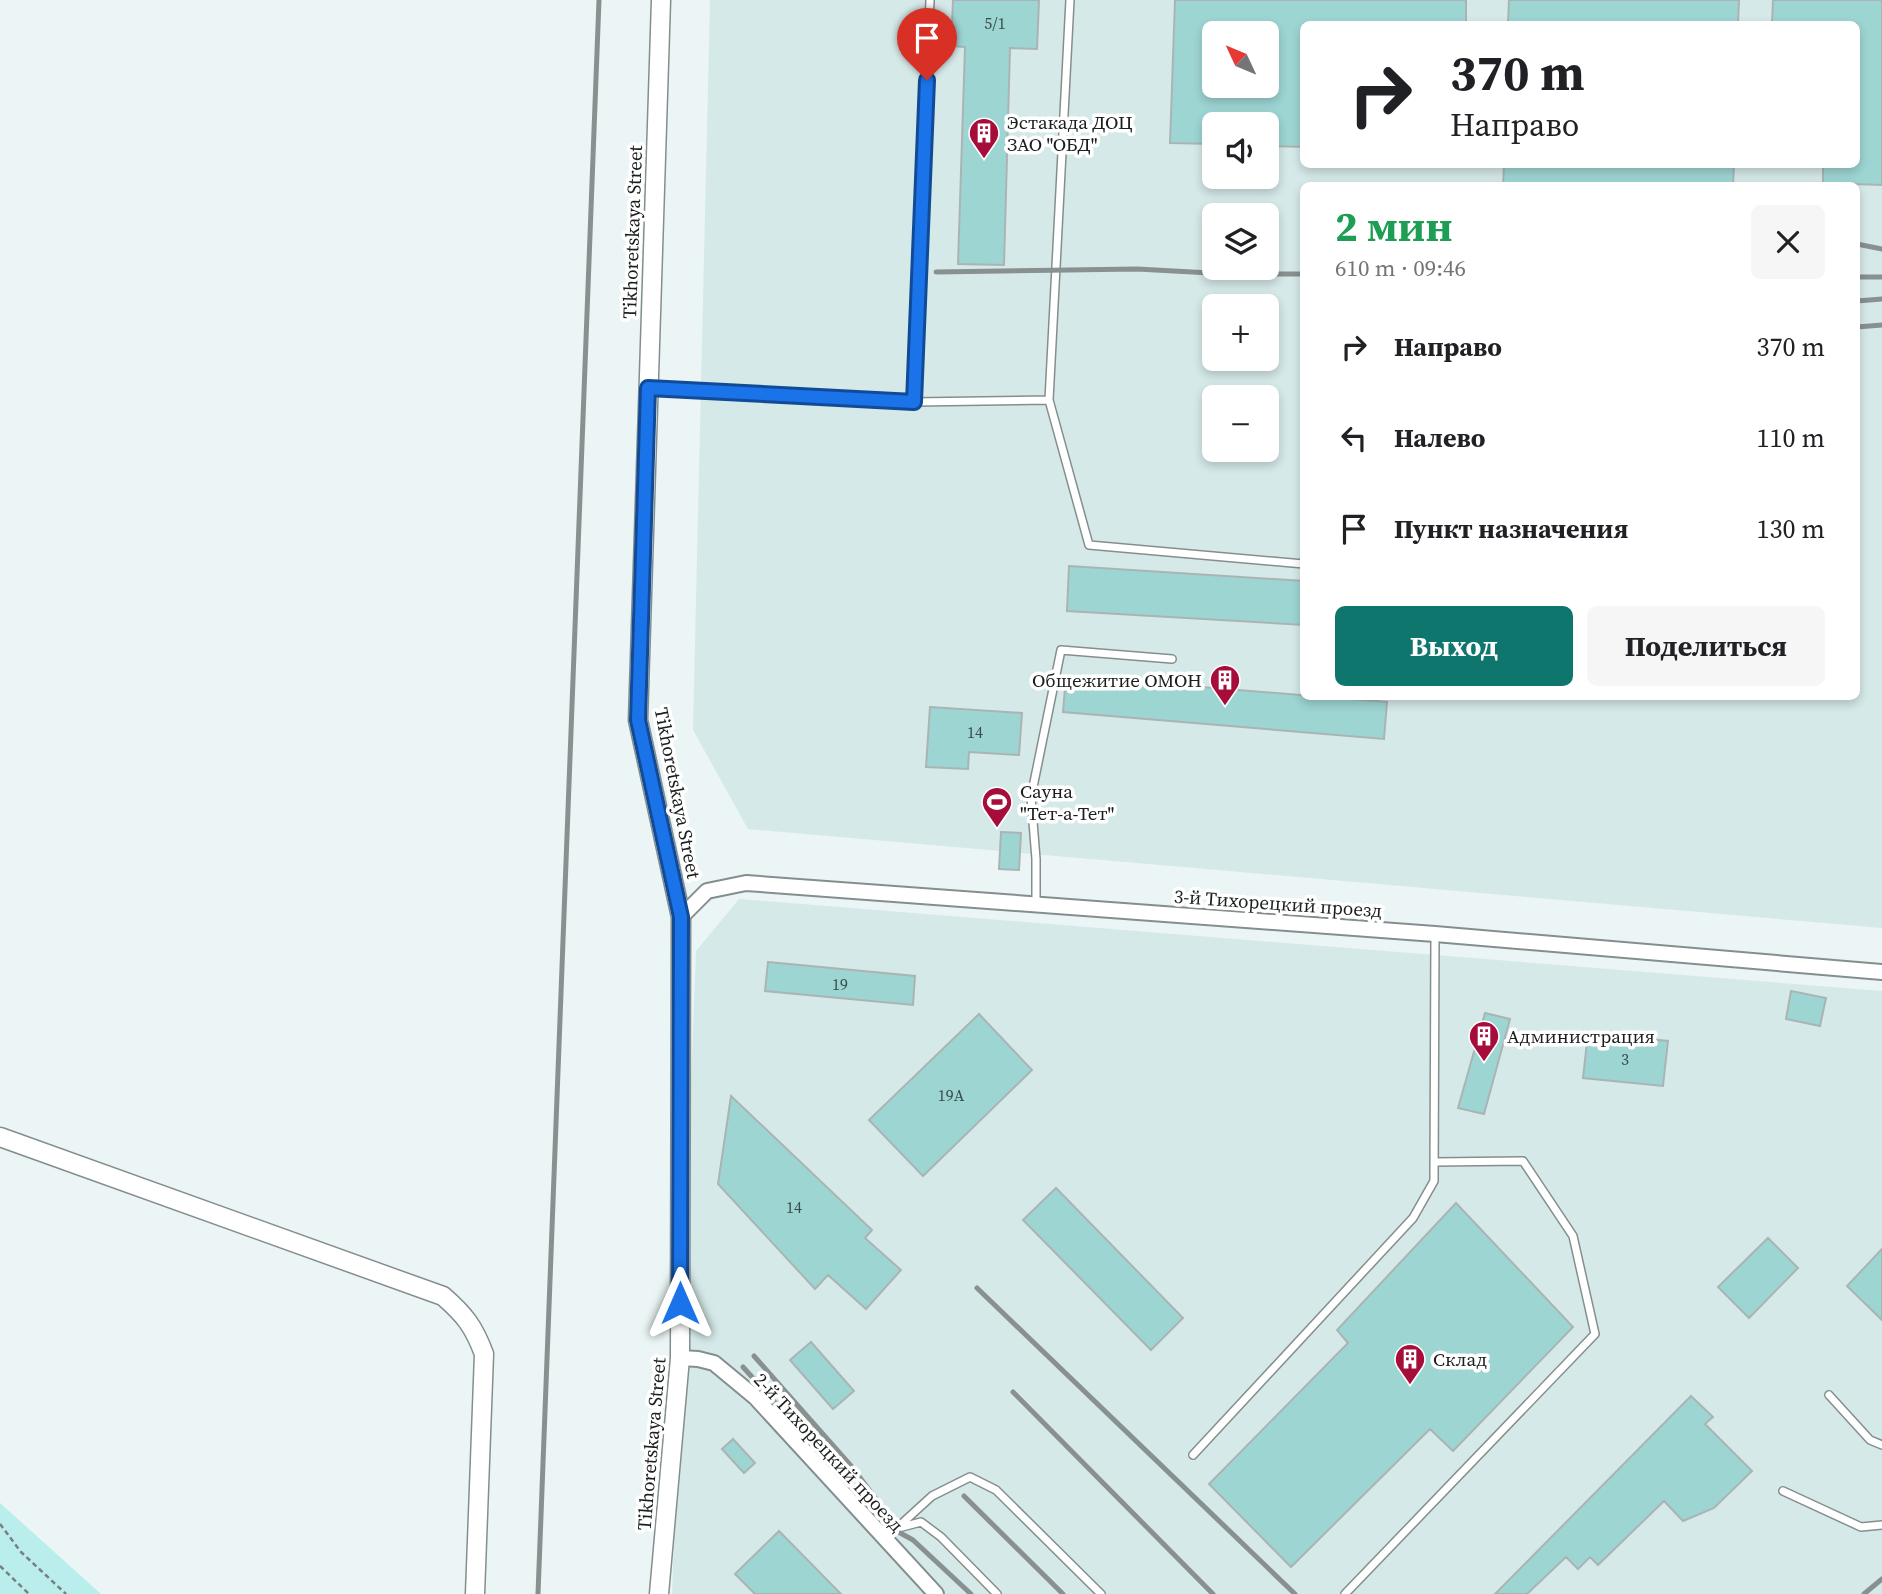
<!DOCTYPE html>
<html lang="ru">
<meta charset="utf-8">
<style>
body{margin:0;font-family:"Source Serif 4",serif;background:#f6f6f6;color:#202124;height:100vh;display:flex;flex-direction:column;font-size:26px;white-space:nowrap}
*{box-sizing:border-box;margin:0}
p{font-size:23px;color:#757577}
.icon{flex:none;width:38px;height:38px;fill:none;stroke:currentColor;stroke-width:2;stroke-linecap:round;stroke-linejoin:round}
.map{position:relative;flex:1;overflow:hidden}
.drawer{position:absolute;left:1300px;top:182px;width:560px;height:518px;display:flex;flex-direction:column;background:#fff;border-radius:10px;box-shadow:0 4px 10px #0003}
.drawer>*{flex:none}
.hud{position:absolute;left:1300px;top:21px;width:560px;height:147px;border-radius:10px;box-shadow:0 4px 10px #0003;background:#fff;color:#202124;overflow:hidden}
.needle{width:46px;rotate:314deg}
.tools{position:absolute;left:1202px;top:21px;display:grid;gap:14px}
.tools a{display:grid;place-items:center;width:77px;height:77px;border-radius:10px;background:#fff;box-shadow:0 4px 10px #0003;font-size:35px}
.pin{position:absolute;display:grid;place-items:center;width:60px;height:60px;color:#fff;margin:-72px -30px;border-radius:50% 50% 50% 0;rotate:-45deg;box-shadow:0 0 7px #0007}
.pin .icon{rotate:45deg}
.me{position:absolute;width:77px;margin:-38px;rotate:0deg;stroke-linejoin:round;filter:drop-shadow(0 0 5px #0008)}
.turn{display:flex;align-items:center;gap:24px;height:147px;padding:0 35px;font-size:32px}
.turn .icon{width:91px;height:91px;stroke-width:2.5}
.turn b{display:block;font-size:49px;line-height:60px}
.round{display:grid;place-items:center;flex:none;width:74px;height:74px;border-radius:10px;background:#f6f6f6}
.head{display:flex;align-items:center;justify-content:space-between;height:119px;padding:0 35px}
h1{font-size:42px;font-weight:700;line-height:52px;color:#1e9e55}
.action{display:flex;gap:14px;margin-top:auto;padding:14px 35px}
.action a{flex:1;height:80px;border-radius:10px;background:#0f766e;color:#fff;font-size:28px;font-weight:700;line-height:80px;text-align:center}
.action a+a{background:#f6f6f6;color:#202124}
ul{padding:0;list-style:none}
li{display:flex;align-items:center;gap:21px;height:91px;padding:0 35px}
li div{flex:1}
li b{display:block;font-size:26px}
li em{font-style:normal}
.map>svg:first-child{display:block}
.built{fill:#d5e9e8;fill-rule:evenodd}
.green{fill:#b9eeec}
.building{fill:#9dd5d3;stroke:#abb4b4;stroke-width:2;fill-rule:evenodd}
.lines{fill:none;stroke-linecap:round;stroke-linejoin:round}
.service-casing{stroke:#858e8e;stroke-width:10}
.minor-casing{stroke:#858e8e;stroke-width:18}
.tertiary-casing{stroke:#858e8e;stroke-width:21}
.path{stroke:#79807f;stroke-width:2.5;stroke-dasharray:5 3.5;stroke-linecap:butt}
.service{stroke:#fff;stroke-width:7}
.minor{stroke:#fff;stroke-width:14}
.tertiary{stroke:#fff;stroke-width:18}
.rail{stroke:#899090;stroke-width:5}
.route-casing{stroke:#114b97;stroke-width:18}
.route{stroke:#1a73e8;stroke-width:12}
.labels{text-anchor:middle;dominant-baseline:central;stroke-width:7;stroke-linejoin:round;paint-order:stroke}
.number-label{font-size:16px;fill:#3b4c4a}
.poi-label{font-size:19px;fill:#1a1e1d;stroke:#fff;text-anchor:start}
.street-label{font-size:19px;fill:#1a1e1d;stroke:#fff}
</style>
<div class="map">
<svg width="1882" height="1594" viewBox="0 0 1882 1594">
<rect width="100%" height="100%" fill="#ebf5f5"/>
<path class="built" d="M710,0H1882V928L748,829L693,730ZM1304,24H1857V164H1304ZM1214,33H1267V86H1214ZM1214,124H1267V177H1214ZM1304,186H1857V696H1304ZM1214,215H1267V268H1214ZM1214,306H1267V359H1214ZM1214,397H1267V450H1214Z
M739,899L1882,991V1594H672L696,951Z"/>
<path class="green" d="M0,1503L101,1594H0Z"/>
<path class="building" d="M953,0H1039L1037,49L1010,48L1004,265L958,264L965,47L951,46Z
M1175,0H1466V24H1304V147L1267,146V124H1214V144L1170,143ZM1214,33H1267V86H1214Z
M1509,0H1739L1738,24H1508Z
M1773,0H1882V185L1823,183V164H1857V24H1772Z
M1504,164H1734L1733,186H1503Z
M1069,566L1304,581V625L1067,611Z
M1066,676L1387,702L1384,739L1063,712Z
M930,707L1022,713L1019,755L969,752L968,769L926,767Z
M1001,832L1021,833L1019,870L999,869Z
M768,962L915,976L913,1005L765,991Z
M1791,991L1826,998L1820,1026L1786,1019Z
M1485,1013L1510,1019L1484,1114L1458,1108Z
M979,1014L1032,1070L923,1176L869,1120Z
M1588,1033L1668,1041L1663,1086L1583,1078Z
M731,1096L872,1230L865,1238L901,1270L866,1309L828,1275L815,1289L718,1184Z
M1056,1188L1183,1318L1151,1350L1023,1220Z
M1456,1203L1573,1327L1453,1451L1430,1429L1291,1567L1209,1484L1348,1343L1337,1330Z
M1768,1238L1798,1268L1749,1318L1718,1287Z
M1882,1249V1320L1847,1286Z
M811,1342L854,1391L833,1409L790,1360Z
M1691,1396L1713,1417L1705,1424L1752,1471L1714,1508L1683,1521L1664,1501L1598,1565L1590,1557L1578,1569L1566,1557L1527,1594H1495Z
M733,1439L755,1463L744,1473L722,1449Z
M779,1531L841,1594H755L735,1574Z"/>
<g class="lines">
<g class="service-casing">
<path id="service" d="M649,388L914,402L1049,400L1089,545L1304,564
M1049,400L1070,0
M914,402L930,0
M1036,904V859L1031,797L1061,650L1172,659
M1829,1395L1870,1440L1882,1445
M1193,1455L1413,1218L1434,1181L1435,934
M1783,1491L1861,1527L1882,1525
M898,1527L932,1496L970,1477L996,1490L1101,1594
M879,1533L921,1522L941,1537L997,1594
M1345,1594L1595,1334L1573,1236L1523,1161L1434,1162"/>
</g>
<g class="minor-casing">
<path id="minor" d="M681,917L707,891L746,883L1435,934L1882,972
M680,1358L698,1359L714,1363L755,1397L936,1594"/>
</g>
<g class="tertiary-casing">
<path id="tertiary" d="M0,1137L443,1296C465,1315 474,1327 484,1354L475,1594
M659,1594L680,1358L681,917L638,720L661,0"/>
</g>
<path class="path" d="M0,1524L21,1552L66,1594
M0,1566L29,1594"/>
<use href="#service" class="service"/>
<use href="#minor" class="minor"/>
<use href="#tertiary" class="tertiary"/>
<path class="rail" d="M1857,244L1882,249
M936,272L1137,269L1229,274H1304
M1857,277H1882
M1857,301L1882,299
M1857,327L1882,325
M977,1288L1295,1594
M754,1356L852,1467L879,1503
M743,1367L843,1478L893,1529L913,1540L971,1594
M1013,1392L1213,1594
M964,1496L1063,1594
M538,1594L599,0
M1864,1594L1882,1579"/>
</g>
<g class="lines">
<g class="route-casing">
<path id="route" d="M680,1303L681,917L638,720L648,388L914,402L927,80"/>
</g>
<use href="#route" class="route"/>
</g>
<defs>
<g id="building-pin" transform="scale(1.575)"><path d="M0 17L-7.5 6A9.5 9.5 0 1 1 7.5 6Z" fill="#a60d3b" stroke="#fff"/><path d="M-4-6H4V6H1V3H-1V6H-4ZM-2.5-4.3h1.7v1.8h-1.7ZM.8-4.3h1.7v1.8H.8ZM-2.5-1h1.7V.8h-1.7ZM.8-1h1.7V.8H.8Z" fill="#fff"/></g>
<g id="stadium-pin" transform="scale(1.575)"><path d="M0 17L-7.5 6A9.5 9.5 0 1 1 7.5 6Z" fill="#a60d3b" stroke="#fff"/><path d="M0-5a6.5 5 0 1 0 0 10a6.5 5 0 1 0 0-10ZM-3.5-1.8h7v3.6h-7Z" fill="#fff"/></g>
</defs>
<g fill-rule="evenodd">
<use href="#building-pin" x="984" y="133"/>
<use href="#building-pin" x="1225" y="680"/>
<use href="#stadium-pin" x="997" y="802"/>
<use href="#building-pin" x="1484" y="1036"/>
<use href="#building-pin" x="1410" y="1359"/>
</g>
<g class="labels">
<g class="number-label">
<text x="995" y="23">5/1</text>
<text x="975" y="732">14</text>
<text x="840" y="984">19</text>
<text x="1625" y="1059">3</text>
<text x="951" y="1095">19А</text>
<text x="794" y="1207">14</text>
</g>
<g class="poi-label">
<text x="1007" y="122">Эстакада ДОЦ<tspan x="1007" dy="22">ЗАО "ОБД"</tspan></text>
<text x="1202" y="680" text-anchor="end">Общежитие ОМОН</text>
<text x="1020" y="791">Сауна<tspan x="1020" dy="22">"Тет-а-Тет"</tspan></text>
<text x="1507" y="1036">Администрация</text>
<text x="1433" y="1359">Склад</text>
</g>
<g class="street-label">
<text transform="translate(632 232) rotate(-88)">Tikhoretskaya Street</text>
<text transform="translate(678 793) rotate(79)">Tikhoretskaya Street</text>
<text transform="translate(1278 903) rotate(4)">3-й Тихорецкий проезд</text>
<text transform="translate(651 1444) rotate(-85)">Tikhoretskaya Street</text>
<text transform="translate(829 1452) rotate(47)">2-й Тихорецкий проезд</text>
</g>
</g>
</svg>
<div class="tools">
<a><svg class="needle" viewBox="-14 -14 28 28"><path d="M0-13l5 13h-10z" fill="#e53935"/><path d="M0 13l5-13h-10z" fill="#757577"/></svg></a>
<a><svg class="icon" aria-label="sound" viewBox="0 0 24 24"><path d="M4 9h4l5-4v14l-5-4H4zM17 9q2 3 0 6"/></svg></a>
<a><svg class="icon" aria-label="layers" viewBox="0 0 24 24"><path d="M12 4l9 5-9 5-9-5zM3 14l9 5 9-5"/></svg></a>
<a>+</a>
<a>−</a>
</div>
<div class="pin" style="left:927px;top:80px;background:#d93025"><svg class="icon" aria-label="arrive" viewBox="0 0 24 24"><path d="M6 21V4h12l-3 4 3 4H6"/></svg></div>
<svg class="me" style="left:680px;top:1303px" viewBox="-20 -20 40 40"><path d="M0-17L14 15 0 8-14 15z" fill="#1a73e8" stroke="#fff" stroke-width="4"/></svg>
<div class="hud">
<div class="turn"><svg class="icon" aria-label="right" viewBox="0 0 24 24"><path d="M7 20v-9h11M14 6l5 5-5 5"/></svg><div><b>370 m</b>Направо</div></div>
</div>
<section class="drawer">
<div class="head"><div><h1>2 мин</h1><p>610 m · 09:46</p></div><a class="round"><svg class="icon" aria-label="close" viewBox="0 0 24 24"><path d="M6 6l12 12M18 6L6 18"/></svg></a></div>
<ul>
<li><svg class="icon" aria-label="right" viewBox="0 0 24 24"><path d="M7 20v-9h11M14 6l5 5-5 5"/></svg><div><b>Направо</b></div><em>370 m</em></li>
<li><svg class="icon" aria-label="left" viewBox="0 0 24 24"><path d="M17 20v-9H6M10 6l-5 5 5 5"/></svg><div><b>Налево</b></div><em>110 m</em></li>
<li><svg class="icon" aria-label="arrive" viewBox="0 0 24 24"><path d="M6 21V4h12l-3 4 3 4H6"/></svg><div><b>Пункт назначения</b></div><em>130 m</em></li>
</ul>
<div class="action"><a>Выход</a><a>Поделиться</a></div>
</section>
</div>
